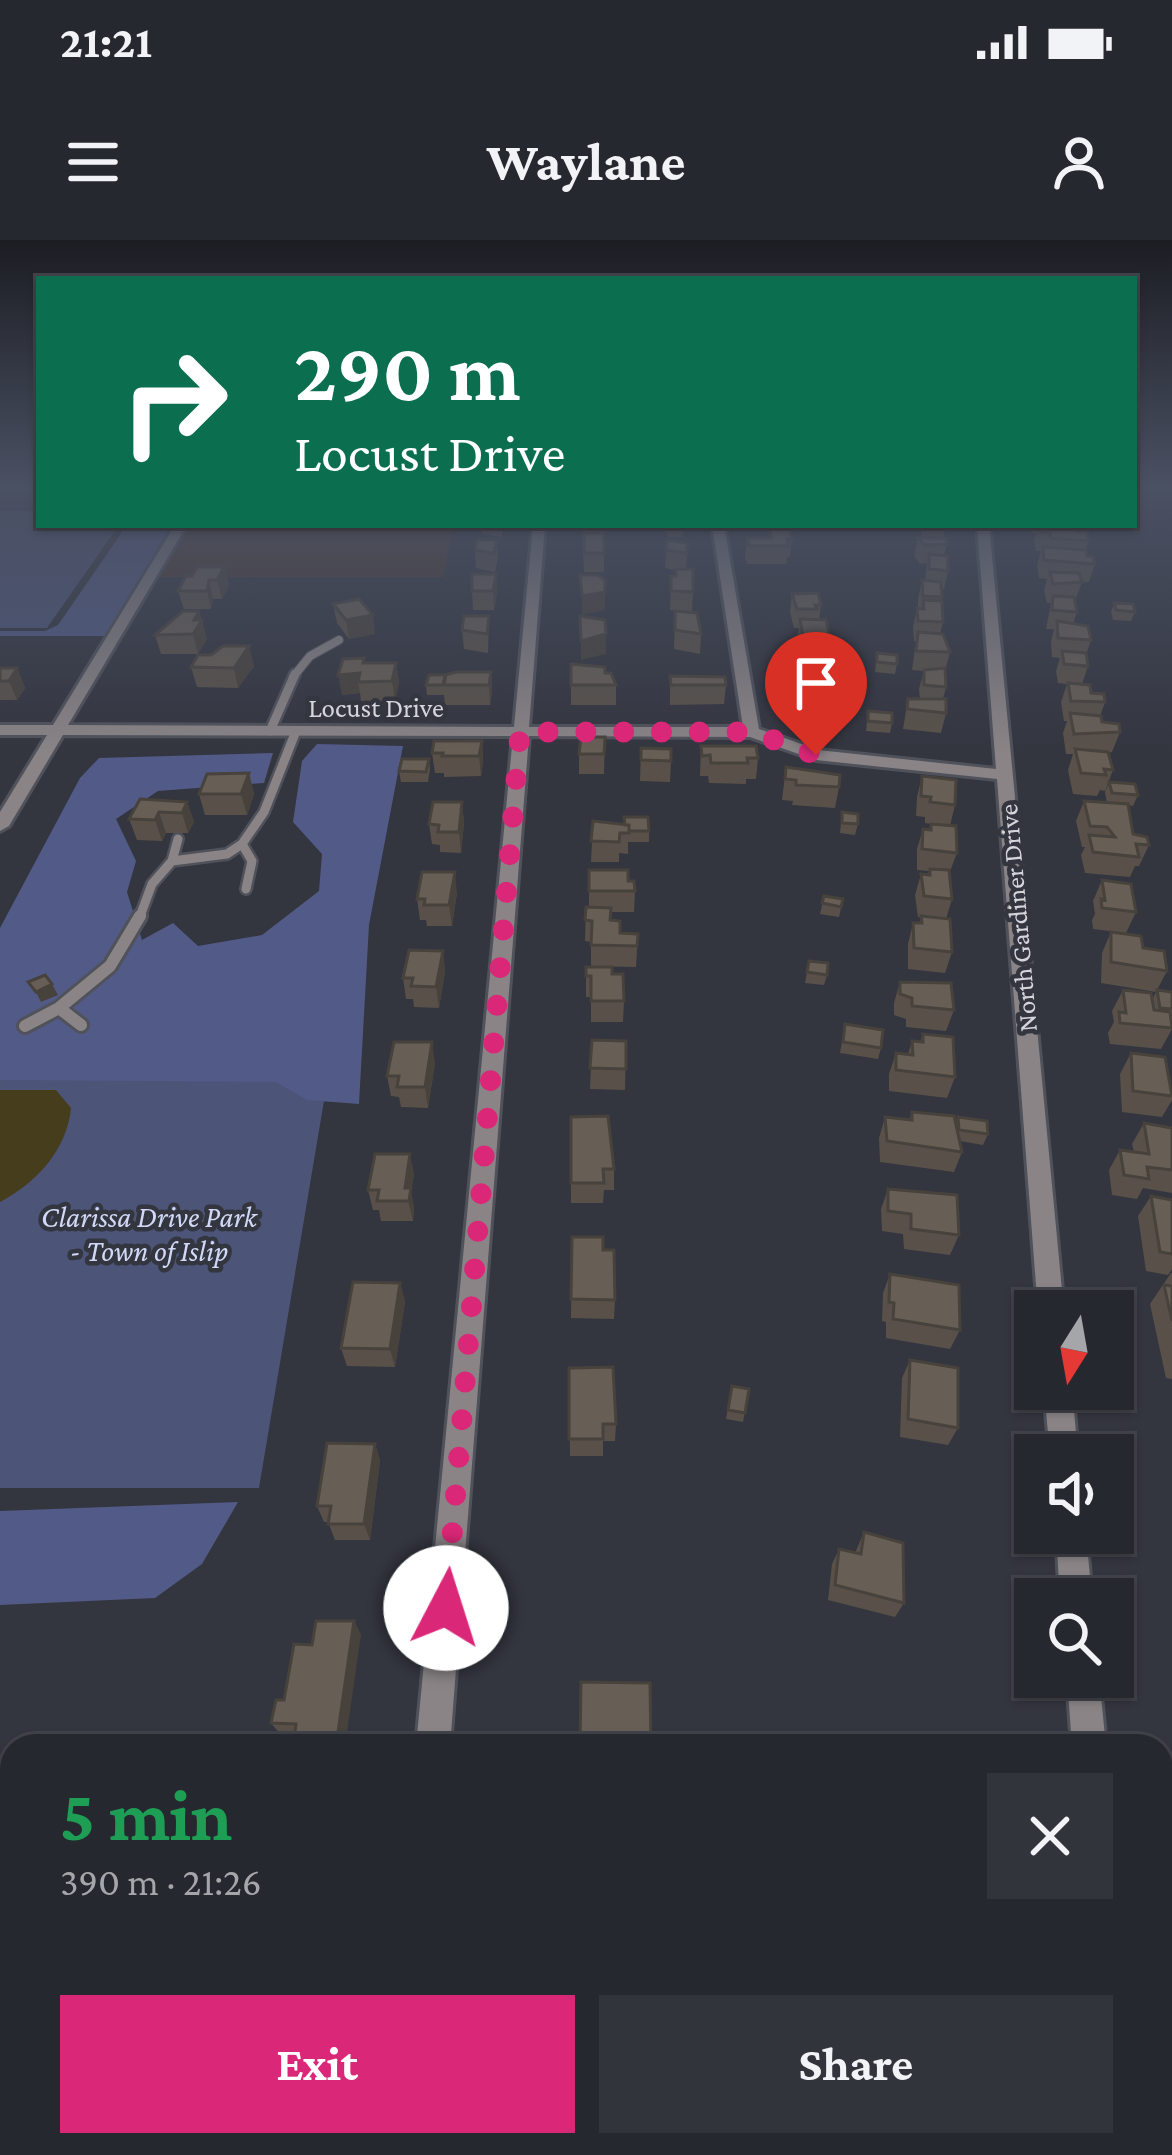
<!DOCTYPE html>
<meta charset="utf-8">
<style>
body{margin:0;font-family:"Crimson Pro",serif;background:#32343b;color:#f1f3f6;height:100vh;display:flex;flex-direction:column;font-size:45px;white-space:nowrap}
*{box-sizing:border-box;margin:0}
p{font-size:39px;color:#a4a6aa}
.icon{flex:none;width:66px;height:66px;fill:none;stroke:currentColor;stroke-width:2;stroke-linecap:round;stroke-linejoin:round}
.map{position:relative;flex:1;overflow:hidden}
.drawer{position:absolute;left:0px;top:1494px;width:1173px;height:423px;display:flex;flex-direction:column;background:#26282f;border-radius:36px 36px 0 0;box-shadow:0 3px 9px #0004,0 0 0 3px #42444b}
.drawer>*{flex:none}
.banner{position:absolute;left:36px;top:36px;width:1101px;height:252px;border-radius:0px;box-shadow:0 3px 9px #0004,0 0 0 3px #42444b;background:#0b6e4f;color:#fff;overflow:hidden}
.needle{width:78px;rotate:191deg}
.buttons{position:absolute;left:1014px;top:1050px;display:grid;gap:24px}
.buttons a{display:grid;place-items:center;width:120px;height:120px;border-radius:0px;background:#26282f;box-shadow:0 3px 9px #0004,0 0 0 3px #42444b;font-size:60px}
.pin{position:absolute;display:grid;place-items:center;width:102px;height:102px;color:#fff;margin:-123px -51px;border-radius:50% 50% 50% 0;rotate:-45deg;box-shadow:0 0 12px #0007}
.pin .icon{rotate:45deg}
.me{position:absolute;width:132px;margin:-66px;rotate:5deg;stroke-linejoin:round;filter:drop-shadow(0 0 9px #0008)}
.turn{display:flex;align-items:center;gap:42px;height:252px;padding:0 60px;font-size:54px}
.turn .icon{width:156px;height:156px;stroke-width:2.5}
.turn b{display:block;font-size:84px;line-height:102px}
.round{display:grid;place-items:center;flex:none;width:126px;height:126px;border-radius:0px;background:#32343b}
.headline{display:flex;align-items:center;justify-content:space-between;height:204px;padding:0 60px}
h1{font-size:72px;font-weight:700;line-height:90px;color:#1e9e55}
.button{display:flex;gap:24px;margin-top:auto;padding:24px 60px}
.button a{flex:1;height:138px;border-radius:0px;background:#db2777;color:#fff;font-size:48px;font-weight:700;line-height:138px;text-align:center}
.button a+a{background:#32343b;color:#f1f3f6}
.status{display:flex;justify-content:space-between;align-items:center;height:84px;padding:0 60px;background:#26282f;direction:ltr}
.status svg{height:33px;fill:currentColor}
header{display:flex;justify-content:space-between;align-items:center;height:156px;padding:0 60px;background:#26282f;font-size:54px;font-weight:700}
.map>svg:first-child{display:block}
.education{fill:#4b392f}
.green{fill:#4c5478}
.forest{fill:#525b88}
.sand{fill:#463d1d}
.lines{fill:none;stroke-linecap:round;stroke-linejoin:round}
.service-far2-casing{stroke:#50525b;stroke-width:10}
.service-far1-casing{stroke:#50525b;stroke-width:14}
.service-casing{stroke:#50525b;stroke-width:18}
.minor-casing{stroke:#50525b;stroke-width:6}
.service-far2{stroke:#8a8486;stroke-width:8}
.service-far1{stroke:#8a8486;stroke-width:9}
.service{stroke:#8a8486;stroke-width:12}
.minor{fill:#8a8486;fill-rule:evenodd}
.wall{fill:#595149}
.shaded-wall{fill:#48423c}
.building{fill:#675e55;stroke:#48423c;stroke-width:3}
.route{stroke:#db2777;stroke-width:21;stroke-dasharray:0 37.8}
.labels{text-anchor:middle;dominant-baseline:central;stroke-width:9;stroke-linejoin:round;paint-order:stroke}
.far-street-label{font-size:27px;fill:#d4d6dc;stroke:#33353f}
.park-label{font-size:30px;font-style:italic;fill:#d2d9f7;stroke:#33353f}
</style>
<div class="status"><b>21:21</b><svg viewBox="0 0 49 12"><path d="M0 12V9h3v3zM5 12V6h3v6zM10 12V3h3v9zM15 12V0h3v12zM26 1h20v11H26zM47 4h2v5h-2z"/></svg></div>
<header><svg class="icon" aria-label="menu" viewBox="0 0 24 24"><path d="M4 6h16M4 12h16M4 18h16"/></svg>Waylane<svg class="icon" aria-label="person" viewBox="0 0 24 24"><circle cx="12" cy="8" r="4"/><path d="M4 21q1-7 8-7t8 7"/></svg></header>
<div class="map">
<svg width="1172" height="1915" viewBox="0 0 1172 1915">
<rect width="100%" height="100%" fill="#33353f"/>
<path class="education" d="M182,285H454L443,337H151Z"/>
<path class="green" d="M0,271H39V285H119L47,388H0Z
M328,837L259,1248H0V840Z"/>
<path class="forest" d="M127,285H182L115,396H0V391H45L58,385Z
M317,504L403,506L369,685L359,864L307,860L276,842L0,840V688L80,538L99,518L273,513L264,543L158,551L116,579L136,621L127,652L142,700L173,683L198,706L262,695L319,651L322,614L293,582L302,521Z
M238,1262L202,1324L155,1358L0,1365V1271Z"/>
<path class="sand" d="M0,850H56L71,868C67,910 36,943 0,962Z"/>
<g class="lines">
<g class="service-far2-casing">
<path id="service-far2" d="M293,437L310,416L339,400"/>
</g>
<g class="service-far1-casing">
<path id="service-far1" d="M270,491L295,434
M178,599L172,621L227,614L242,604
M246,649L252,621L242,604L264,572L296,491
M139,679L152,644L172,621"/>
</g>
<g class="service-casing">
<path id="service" d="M81,785L59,768L110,726L140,676
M25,786L59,768"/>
</g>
<g class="minor-casing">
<path id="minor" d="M175,285H187L68,485L514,487L533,285H545L529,487H743L712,285H724L759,489L818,510L996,529L977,285H989L1064,1071H1038L997,539L816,520L750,497L529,496L450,1506H416L513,496L63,495L9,586L0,591V572L47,495H0V485H53Z
M1044,1149H1072L1078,1215H1050Z
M1056,1293H1086L1092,1359H1060Z
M1067,1437H1099L1106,1506H1072Z
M384,1905H424L423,1915H383Z
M1103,1905H1143L1144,1915H1104Z"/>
</g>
<use href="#service-far2" class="service-far2"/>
<use href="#service-far1" class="service-far1"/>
<use href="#service" class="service"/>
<use href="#minor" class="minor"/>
</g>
<path class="wall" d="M482,285H503L502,297L482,294Z
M582,285H604V332H584Z
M663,285H684L683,297H668Z
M763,285H789L783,287L792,299L790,317H787L786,324H747L745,316L747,298H768L769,291H763Z
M922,285H946L943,298L947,304L944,315L948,331L944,349H941L943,382L940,394L950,412L945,431L946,447L943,459L946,473L941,493L903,489L908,459H920L919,449L924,431L912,430L916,401H914L913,387L917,368H918V359L922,340L925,341L927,323L920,324L914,316L918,298H921Z
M1031,285H1075L1076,291L1089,301L1086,310L1087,316L1095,324L1089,342H1082L1075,361L1077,372L1073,384L1091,400L1086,415L1088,426L1082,444L1105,462L1100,476L1102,482L1120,492L1112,512L1108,513L1113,530L1105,551L1100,550L1097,556L1073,554L1068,530L1073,514H1066L1063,493L1067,481H1064L1061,462L1067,444L1058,443L1056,431L1060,418L1052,417L1051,401L1054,389H1046L1051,363H1047L1044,350L1047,339L1039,338L1037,325L1041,311H1036L1034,301L1037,293H1032Z
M497,300L498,318L495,332L476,328L475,310Z
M667,300L687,313L686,329L693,352L692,371L670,370L671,336H676V330L665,328Z
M224,327L229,345L222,359H213L211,369H184L178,351L192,336Z
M496,334L497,353L494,370H473L472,351Z
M792,354L821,365L819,380L829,393L825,413L821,417L800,416L797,399L799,388H794L790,372Z
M1114,363L1135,372L1131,381L1113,380L1111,372Z
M333,364L375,394L349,399L337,383Z
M199,371L207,399L198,414H161L155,395Z
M675,371L701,394L700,414L674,409Z
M489,376L488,413L464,409L462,390Z
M877,413L897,424L895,434L875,432Z
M211,415L254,426L238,448L197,447L191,427Z
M365,423H396L399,442L395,461H361L360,453L342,455Z
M571,424L616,445V465H571Z
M0,428H17L25,448L17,460H0Z
M491,432L492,452L490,465H445L444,455H427L426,445L446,435Z
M670,436L726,445L724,464L670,465Z
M804,446L856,460L854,470L843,469L840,485L798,480Z
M868,471L892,483L890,493L866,491Z
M605,497L604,534H579V514Z
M482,501L483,521L481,536L444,537V533H435L432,513Z
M701,506L758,518L756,539H746V544L709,543L708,536H700Z
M641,508L671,521L670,542L640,541Z
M429,519L430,529L428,542H401L399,531Z
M786,527L839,547L835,568L792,565L793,561L782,560Z
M249,533L254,554L247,575H205L199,554Z
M922,536L955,565L950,586L957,613L949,634L952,659L946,679L952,712L945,733L908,729V704L913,683H919L921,678L918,677L915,655L921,634H928L929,631L917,630V609L923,589H929L931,584L925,583V577L916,576L917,557Z
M1109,542L1138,555L1133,566L1128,565L1133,594L1149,605L1139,626H1135L1130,637L1085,633L1081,615L1085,607H1082L1076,581L1084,561L1107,563L1105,552Z
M187,562L194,582L188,593H166L162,601L137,600L129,579Z
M462,562L464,583L461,613L440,612V605L432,604L429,584Z
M842,572L858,584L855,595L840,593Z
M593,581L649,591V602H628V614L619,613V622H591Z
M589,630L628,641L635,651L634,672H611L610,680L620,693L638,694L636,727L591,726V702L585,701L586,667H589Z
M1102,640L1136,672L1126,693L1093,689L1092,680L1095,674L1093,661Z
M457,653L452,686H427L426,680H420L417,659Z
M824,656L843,659L839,677L820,674Z
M1111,692L1143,708L1167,731L1157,750L1172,752V789L1161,809L1110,804L1108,793L1114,782L1112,771L1123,750L1152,760L1156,752L1101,743L1102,713Z
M443,711L445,732L439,768L414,767L413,759H406L403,738Z
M809,721L827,735L824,745L805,743Z
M586,727L612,734L624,761L623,782H591V757H586Z
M900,742L954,770L946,791L906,787V779L894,775V763Z
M845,784L881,808L878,819L840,813Z
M923,794L955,837L947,858L889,851V834L896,813L908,814L912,801L920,802Z
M592,800L626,801L625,850L590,849Z
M1131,813L1172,847V860L1162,877L1122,872L1120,834Z
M435,823L428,868L401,867L399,857L391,856L387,836Z
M912,872L956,883L958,877L988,894L983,905L960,901L962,912L954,932L880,922L879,898L885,877L909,880Z
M571,877L614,929V950H604L603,963H571Z
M1144,883L1172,888V953L1143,948L1137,959L1112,955L1109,930L1120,910L1134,912L1132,904Z
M414,934L411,952L414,968L413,981H381L379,970H373L368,950Z
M888,949L959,995L950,1015L904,1009L903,994L882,991L881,969Z
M1151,956L1172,960V1029L1168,1035L1146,1031L1138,976Z
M572,997L615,1060L614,1079L571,1078Z
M1171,1033H1172V1139L1166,1138L1150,1064Z
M890,1034L960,1090L950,1109L886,1098V1082L882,1081L883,1053Z
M400,1043L405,1062L395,1127L347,1126L341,1108Z
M910,1120L958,1188L948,1205L900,1197L902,1138Z
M569,1128L616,1184L615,1201H603V1216H570Z
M732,1146L749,1149L743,1182L726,1179Z
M375,1204L380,1221L370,1300H335L328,1282H324L317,1266Z
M864,1292L904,1363L895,1377L828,1360L832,1324L839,1309L855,1313Z
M354,1381L361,1395L295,1495H281L271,1483L312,1405Z
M905,1909L931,1915H905Z"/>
<path class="shaded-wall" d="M224,327L229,345L222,359L217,340Z
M496,334L497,353L494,370L493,351Z
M209,340L213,359L211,369L207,351Z
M605,352V370L582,375V356Z
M199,371L207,399L198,414L193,394L194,380Z
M373,375L375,394L349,399L346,380Z
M829,393L825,413L821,417L824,397Z
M606,394V414L581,420V401Z
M249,406L254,426L238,448L234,428Z
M396,423L399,442L395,461L392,441Z
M17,428L25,448L17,460L9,441Z
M491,432L492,452L490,465L489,445Z
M360,433L358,442L360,453L342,455L338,435Z
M482,501L483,521L481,536L479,516Z
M249,533L254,554L247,575L241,554Z
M187,562L194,582L188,593L182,573Z
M462,562L464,583L461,613L459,592Z
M159,572L166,593L162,601L155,580Z
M455,632L457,653L452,686L449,665Z
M443,711L445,732L439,768L436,747Z
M52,744L58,755L41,762L36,752Z
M432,802L435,823L428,868L425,847Z
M410,914L414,934L411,952L414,968L413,981L405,948Z
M400,1043L405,1062L395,1127L390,1109Z
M375,1204L380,1221L370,1300L364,1284Z
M354,1381L361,1395L345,1506H336Z"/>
<path class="building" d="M1040,285L1075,286L1076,291H1087L1089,301L1051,298L1050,293L1041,292Z
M769,287H789L792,299H787L789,306H749L747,298H771Z
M584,293H604V313H584Z
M918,298H947V304L924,305Z
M477,300H497L494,313L475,310Z
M667,300L687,303V313L666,310Z
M1043,307L1086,310L1087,316L1093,317L1095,324L1044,320Z
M929,314L948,316V331L929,329Z
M197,327H224L217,340H209L207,351H178L186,336H192Z
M676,329H693V352L671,351V336H676Z
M1050,332L1079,333L1082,342L1053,344Z
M472,334H496L493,351H472Z
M580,335H598L605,340V352L582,356Z
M922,340L941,342L942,357L923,356Z
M818,353L821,365H815L817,369H797L792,354Z
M1053,356L1074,357L1077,372L1052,370Z
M359,359L373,375L346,380L333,364Z
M923,360L942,361L943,382L918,381L917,368L924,369Z
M1114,363L1133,364L1135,372L1116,370Z
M183,371H199L194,380H202L193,394L155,395Z
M675,371L697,373L701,394L675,390Z
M464,376H489L487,394L462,390Z
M580,376L605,380L606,394L581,401Z
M800,379L826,380L829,393L824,397H803Z
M1057,381L1088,386L1091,400L1058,398Z
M918,392L943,394L950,412L916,411Z
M223,406H249L234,428L191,427L198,415H211Z
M1062,411L1086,413L1088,426L1064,424Z
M877,413L897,415V424L877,422Z
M364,418L363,423H396L392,441L358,442L360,433L338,435L343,419Z
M571,424L605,427V433H611L616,445H571Z
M0,428H17L9,441H0Z
M945,428L946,447L924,445V430Z
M456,432H491L489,445H443L445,435Z
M429,435H446L444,445H426Z
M670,436L725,437L726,445H671Z
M1068,443L1090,445L1091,453L1104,454L1105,462L1071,461Z
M804,446L846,453L844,465L801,460Z
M841,449L856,450V460L845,459L846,453L841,452Z
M908,459H946V473L907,469Z
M868,471L892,473V483L868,481Z
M1070,473L1101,476L1102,482L1119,484L1120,492L1074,494Z
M581,497H605L604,514H579Z
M434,501H482L479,516H442L443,513H432Z
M701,506H756L758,518H747L748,523H711L710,515L702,516Z
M641,508L671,509V521L641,520Z
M1075,509L1108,512L1113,530L1104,529L1106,535L1081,533Z
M402,519H429L426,532L399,531Z
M786,527L840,535L839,547L796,545V540L785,539Z
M249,533L241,554H199L207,534Z
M922,536L956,540L955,565L930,562L931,557L921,556Z
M1109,542L1135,544L1138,555L1112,553Z
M140,559L187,562L182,573L159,572L155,580L129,579Z
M1084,561L1128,564L1133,594L1147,597L1149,605L1136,604L1139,617L1093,612L1089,595L1115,597L1107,587L1090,586Z
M433,562H462L459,592H438L439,585L429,584Z
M842,572L858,574V584L842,583Z
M624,577H648L649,591H629V585H625Z
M593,581L629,585V593H620L619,602L591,601Z
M931,584L956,586L957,613L922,609L923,589L931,590Z
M930,629L949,630L952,659L924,656L921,634L930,635Z
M589,630H628V641H634L635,651H589Z
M422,632H455L449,665H424L425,659H417Z
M1102,640L1131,644L1136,672L1102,668L1101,659L1105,660Z
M824,656L843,659L841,667L822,663Z
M586,667L611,668L610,680L620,681V693L638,694L637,706L591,705L592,681L585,680Z
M921,676L950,679L952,712L914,708L913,683H922Z
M1111,692L1141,696L1143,708L1164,711L1167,731L1111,722Z
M409,710L443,711L436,747L411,746L413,738H403Z
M809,721L828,723L827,735L807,732Z
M586,727H612V734H623L624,761H591V736H586Z
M45,735L52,744L36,752L28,742Z
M900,742L951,743L954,770L912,766V758L900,754Z
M1123,750L1151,753L1154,770L1170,772L1172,788L1120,783L1119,772L1126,773Z
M1157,750L1172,752V769L1160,768Z
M845,784L883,790L881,808L843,802Z
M923,794L953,797L955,837L896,830V813L913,815L912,801L923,802Z
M592,800L626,801V829L590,828Z
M394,802H432L425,847H397L399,836H387Z
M1131,813L1165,817L1172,856L1133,851Z
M912,872L954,876L962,912L887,901L885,877L912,880Z
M608,876L614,929H603L604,943H571V877Z
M958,877L987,881L988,894L959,890Z
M1144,883L1172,888V930L1147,927L1149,939L1124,935L1120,910L1149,914Z
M375,914H410L405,948H411L409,961H377L379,950H368Z
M888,949L957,955L959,995L911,989V974L888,971Z
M1151,956L1172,960V1014L1160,1012Z
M572,997H603V1010H614L615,1060L571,1059Z
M890,1034L959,1045L960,1090L893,1079L894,1063L889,1062Z
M353,1042L400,1043L390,1109L341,1108Z
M1164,1045L1172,1046V1081Z
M910,1120L958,1128V1188L908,1179Z
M613,1127L616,1184H603V1199H569V1128Z
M732,1146L749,1149L745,1173L728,1170Z
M327,1203L375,1204L364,1284H328L331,1266H317Z
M864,1292L903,1303L904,1363L835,1345L839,1309L861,1314Z
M316,1381H354L336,1506H293L296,1484L271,1483L276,1460H284L294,1404L312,1405Z
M581,1442L650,1443L651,1506H580Z"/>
<linearGradient id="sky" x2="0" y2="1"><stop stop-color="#1c1d23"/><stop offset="0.48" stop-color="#4a5163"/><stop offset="1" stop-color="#4a5163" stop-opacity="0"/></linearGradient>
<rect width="1172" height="515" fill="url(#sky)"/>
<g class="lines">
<path class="route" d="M446,1368L520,492H752L816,515"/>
</g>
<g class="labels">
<g class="far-street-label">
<text x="376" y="468">Locust Drive</text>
<text transform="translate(1018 678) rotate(-95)">North Gardiner Drive</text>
</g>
<g class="park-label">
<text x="149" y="976">Clarissa Drive Park<tspan x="149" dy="34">- Town of Islip</tspan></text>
</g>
</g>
</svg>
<div class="buttons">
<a><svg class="needle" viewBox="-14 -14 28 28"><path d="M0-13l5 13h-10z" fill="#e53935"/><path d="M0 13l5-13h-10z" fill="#a4a6aa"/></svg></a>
<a><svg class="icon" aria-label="sound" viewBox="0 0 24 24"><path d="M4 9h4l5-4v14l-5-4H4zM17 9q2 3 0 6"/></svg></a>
<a><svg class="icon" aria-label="search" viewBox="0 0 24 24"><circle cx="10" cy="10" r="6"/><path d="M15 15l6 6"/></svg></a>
</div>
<div class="pin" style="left:816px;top:515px;background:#d93025"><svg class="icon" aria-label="arrive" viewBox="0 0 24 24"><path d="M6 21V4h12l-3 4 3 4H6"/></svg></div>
<svg class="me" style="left:446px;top:1368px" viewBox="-20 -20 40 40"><circle r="19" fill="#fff"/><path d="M0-13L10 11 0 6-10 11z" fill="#db2777"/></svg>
<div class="banner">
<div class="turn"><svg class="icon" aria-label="right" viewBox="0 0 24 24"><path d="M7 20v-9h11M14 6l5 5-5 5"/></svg><div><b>290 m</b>Locust Drive</div></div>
</div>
<section class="drawer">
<div class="headline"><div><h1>5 min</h1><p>390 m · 21:26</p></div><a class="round"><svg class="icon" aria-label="close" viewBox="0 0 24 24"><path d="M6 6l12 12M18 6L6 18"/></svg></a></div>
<div class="button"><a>Exit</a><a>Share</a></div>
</section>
</div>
